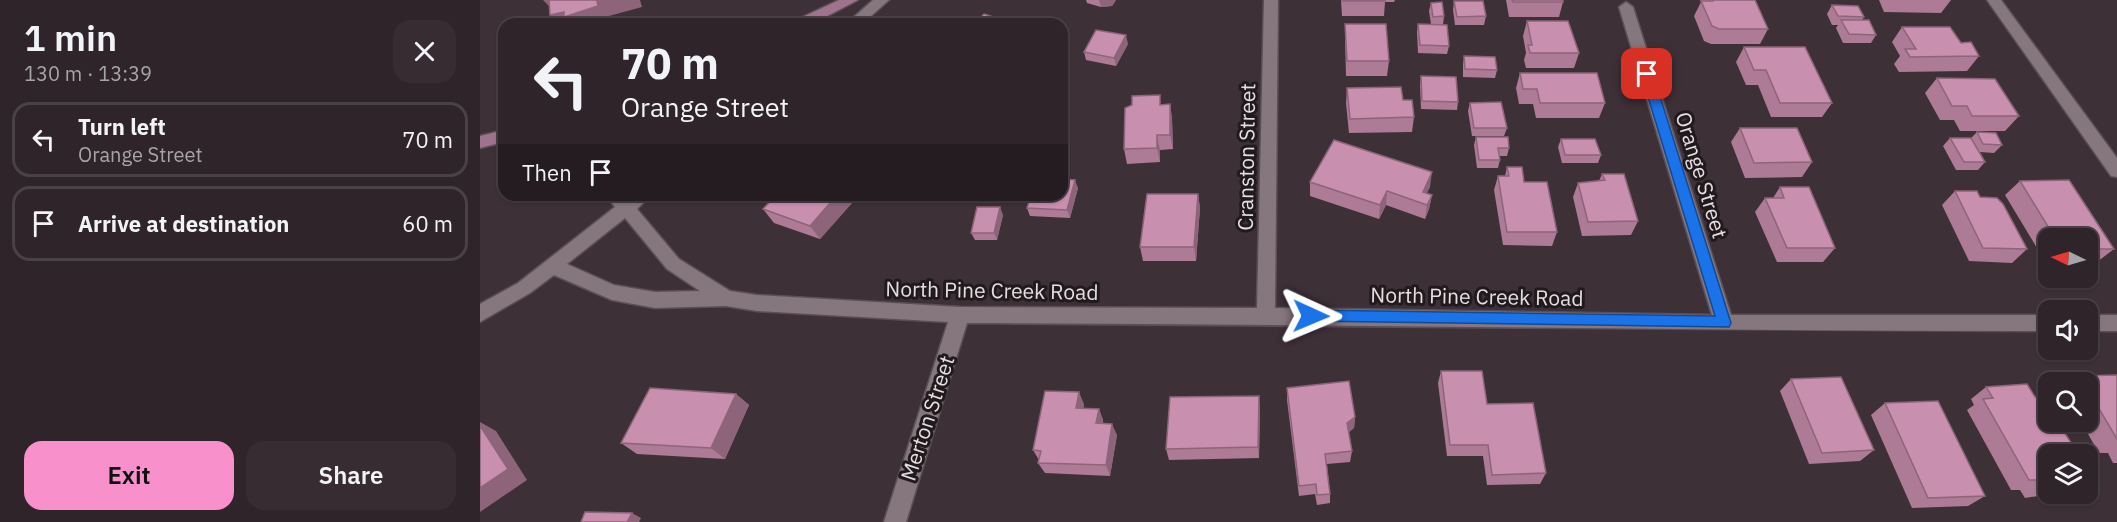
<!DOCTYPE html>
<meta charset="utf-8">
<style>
body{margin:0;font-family:"IBM Plex Sans",sans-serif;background:#362c31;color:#f1f3f6;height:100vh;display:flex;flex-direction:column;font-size:22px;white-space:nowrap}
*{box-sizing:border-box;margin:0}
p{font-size:20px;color:#a7a4a8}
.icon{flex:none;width:33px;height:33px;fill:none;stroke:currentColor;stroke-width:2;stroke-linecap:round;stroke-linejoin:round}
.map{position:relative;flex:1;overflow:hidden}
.details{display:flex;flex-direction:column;background:#2e2429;width:480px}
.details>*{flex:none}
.guide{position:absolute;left:18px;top:18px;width:570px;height:183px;border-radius:18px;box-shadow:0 2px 4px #0004,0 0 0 2px #494146;background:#2e2429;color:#f1f3f6;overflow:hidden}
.needle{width:39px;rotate:275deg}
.tools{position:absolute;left:1558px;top:228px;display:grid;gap:12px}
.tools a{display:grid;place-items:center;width:60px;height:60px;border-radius:12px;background:#2e2429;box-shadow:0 2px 4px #0004,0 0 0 2px #494146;font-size:30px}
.pin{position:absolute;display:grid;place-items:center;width:51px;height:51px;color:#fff;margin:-26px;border-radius:12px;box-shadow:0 3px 9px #0006}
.me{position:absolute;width:66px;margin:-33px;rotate:91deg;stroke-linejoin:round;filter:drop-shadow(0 0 4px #0008)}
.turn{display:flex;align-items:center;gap:21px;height:126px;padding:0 24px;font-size:27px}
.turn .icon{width:78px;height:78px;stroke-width:2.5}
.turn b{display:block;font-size:42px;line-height:51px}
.then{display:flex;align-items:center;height:57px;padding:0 24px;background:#0003;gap:12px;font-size:22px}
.round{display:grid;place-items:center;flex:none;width:63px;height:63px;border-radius:18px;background:#362c31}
.head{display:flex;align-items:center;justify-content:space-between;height:102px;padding:0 24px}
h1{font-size:36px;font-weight:600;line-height:45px}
.primary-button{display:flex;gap:12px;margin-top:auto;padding:12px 24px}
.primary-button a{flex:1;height:69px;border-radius:18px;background:#f890cc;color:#111;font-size:24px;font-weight:600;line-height:69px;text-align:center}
.primary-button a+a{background:#362c31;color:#f1f3f6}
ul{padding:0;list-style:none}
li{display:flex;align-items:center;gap:18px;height:75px;margin:0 12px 9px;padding:0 12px;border:3px solid #494146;border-radius:18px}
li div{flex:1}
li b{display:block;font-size:22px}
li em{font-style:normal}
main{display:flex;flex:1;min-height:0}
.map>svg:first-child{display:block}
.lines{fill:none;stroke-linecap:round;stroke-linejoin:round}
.minor-casing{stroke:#5a4f55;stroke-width:3}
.secondary-casing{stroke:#5a4f55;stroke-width:3}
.minor{fill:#86767e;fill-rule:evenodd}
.secondary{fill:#9f738c;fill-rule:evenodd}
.wall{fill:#ad7b96}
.shaded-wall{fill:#8d647a}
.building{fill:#c98faf;stroke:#8d647a;stroke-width:1.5}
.route{fill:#1a73e8;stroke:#114b97;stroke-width:1.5}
.labels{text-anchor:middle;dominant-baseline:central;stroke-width:6;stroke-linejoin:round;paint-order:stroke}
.street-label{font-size:21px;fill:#e5dde1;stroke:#201a1d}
</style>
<main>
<section class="details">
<div class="head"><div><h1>1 min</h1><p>130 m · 13:39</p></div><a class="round"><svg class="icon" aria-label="close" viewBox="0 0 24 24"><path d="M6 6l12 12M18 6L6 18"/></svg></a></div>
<ul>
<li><svg class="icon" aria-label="left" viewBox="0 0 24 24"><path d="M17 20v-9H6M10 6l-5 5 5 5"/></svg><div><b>Turn left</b><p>Orange Street</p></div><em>70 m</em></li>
<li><svg class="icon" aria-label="arrive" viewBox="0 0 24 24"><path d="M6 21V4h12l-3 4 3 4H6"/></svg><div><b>Arrive at destination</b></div><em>60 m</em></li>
</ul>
<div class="primary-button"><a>Exit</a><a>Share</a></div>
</section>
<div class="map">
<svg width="1637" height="522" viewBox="0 0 1637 522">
<rect width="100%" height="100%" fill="#3e3037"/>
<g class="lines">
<g class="minor-casing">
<path id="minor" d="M393,0H409L382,24H366Z
M784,0H798L795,308L1232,315L1139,7L1146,2L1153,7L1251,315H1569V331C1208,331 848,324 487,323L426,522H404L468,322L277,311L246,306L175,308L132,300L74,275L50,293L0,322V304L38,283L135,207L126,195L147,197L171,195L157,209L199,259L250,291L277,295L480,307L777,308ZM145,218L187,269L220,291L175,292L134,285L87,264Z
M1507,0H1521L1637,158V177L1631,176Z
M1608,315H1637V331H1608Z"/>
</g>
<g class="secondary-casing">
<path id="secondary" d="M359,0H378L332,24H312L314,21Z
M24,130V142L0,148V136Z"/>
</g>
<use href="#minor" class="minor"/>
<use href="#secondary" class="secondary"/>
</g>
<path class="wall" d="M606,0H636L632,6L621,7L607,3Z
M861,0H915L914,2H905L904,16H862Z
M1026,0H1083V2L1079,17H1029Z
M1220,0H1275L1288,29L1280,44H1231L1224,41L1214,16L1221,2Z
M1399,0H1471L1461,13L1404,12Z
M974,1L1006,16L1004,25H975L973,10Z
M951,3L964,16L963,25L969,46L967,54L938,53L937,32L938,24H951L949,11Z
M1352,5L1384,17L1382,20L1396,35L1391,43H1363L1356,28L1358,25H1352L1347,14Z
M1047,21L1099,53L1094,68H1046L1044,60L1046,53L1043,36Z
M865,24L909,61L907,76H866L865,39Z
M1422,27L1481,43L1499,56L1487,71L1419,72L1414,64L1420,56L1412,42Z
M648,44L636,66L606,60L604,52Z
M1264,47L1352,103L1342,117H1291L1278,85H1266L1256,62Z
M984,56L1017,70L1015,78L983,77V64Z
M1040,73L1125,103L1119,118H1056L1053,104H1039L1036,88Z
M941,76L978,102L977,110L941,109L940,85Z
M1457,78L1539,116L1525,131H1480L1474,120H1460L1445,93Z
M867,88L923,100L934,117L932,132L869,133L866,103Z
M990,103L1027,128L1024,136H992L988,111Z
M690,104L692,119L693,149L680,150V162L647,164L644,149L682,105Z
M1260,128L1332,162L1322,177L1265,178L1251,142Z
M1497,132L1522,145L1514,153L1500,152L1505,162L1498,170H1476L1463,146L1470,138H1491Z
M996,137L1029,148L1027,156H1020V160L1018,168H997L994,145Z
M1081,139L1121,155L1118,163H1082L1078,147Z
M1027,167L1044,182L1077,232L1072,246L1023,245L1014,190L1018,176H1025Z
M1122,174L1158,221L1151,235L1102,236L1093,197L1098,183L1119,181Z
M1540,181L1634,249L1617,262H1608V238H1569V263H1566L1525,195Z
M830,182L950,187L946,193L952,195L949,209L945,219L906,205L899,219L830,196Z
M1300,187L1355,248L1343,262H1297L1275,212L1285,198H1293Z
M598,188L590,218L550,216L547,208Z
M1475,191L1500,197L1547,249L1532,263L1489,261L1462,205Z
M718,194L720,208L716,261H663L660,247Z
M296,195H379L340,239L294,223L283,209Z
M523,215L517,240H495L491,233Z
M961,371L1007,404L1066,473L1060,484L1007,485L1003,456H967L958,383Z
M1637,375V463H1633L1628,453H1619L1601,422H1608V382H1590L1600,376Z
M1311,379L1394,450L1380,461L1329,464L1300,391Z
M1506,387L1569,454V491L1558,496L1545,498L1540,490H1531L1487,410L1494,405L1491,399Z
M807,388L875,417L874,428L869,432L872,451L870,462L847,464L850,494V503L837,505L835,494L819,496L807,400Z
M256,394L269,405L245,459L157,454L141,443Z
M1405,403L1505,496L1488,506L1432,508L1391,415Z
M604,404L603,409H619L623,420V423L637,435L630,476L565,473L558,463L559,460L553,450Z
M780,407L779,458L689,460L686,449Z"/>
<path class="shaded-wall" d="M63,0H78L80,3L69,6Z
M122,0H160L162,7L129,16L130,21L122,24H78L70,15Z
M619,0H636L632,6L621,7Z
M646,35L648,44L636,66L634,58Z
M690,104L692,119L693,149L690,135Z
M677,135L680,150V162L677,148Z
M952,172L950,187L942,203L943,192Z
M595,180L598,188L590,218L587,210Z
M907,191L906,205L899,219L900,205Z
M718,194L720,208L716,261L714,247Z
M357,195H379L340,239L330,226Z
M952,195L949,209L945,219L947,205Z
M520,207L523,215L517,240L514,233Z
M599,392L604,404L602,420L596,408Z
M256,394L269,405L245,459L231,448Z
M779,396L780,407L779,458L778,447Z
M619,409L623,420L621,434L616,423Z
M875,417L874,428L866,434L867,423Z
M0,422L16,431L47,480L0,512Z
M632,424L637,435L630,476L626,465Z
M152,513L161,518L159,522H147Z"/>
<path class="building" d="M69,0H122L117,1L118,6L84,17V12L70,15Z
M862,0H905V1H862Z
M1032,0H1083V2H1033Z
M1233,0H1275L1288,29H1239L1232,26L1221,1H1233Z
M974,1H1003L1006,16L977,17Z
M962,2L964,16L953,17L951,3Z
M1352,5L1378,6L1384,17L1358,16Z
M504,14L534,24H494Z
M1361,20H1389L1396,35L1369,34Z
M1047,21H1088L1099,53H1050L1048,45H1052Z
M865,24H906L909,61H867Z
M938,24L967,25L969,46L940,45Z
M1422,27H1470L1481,43L1491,42L1499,56L1430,57L1425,49H1436Z
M616,30L646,35L634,58L604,52Z
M1264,47H1325L1352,103H1300L1286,70H1274Z
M984,56L1015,57L1017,70L985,69Z
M1040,73H1117L1125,103H1060L1057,89H1043Z
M941,76L976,77L978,102L942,101Z
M1457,78L1515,79L1539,116H1492L1487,106H1472Z
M921,87L923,100H932L934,117L870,119L867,88Z
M680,95V105L690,104V135H677V148L644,149L645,108L652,105V96Z
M1021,102L1027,128H994L990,103Z
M1260,128H1317L1332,162L1274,163Z
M1497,132L1516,133L1522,145L1503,144Z
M996,137H1028L1029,148H1018L1020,160H999Z
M1470,138H1491L1505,162H1484Z
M1081,139H1115L1121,155H1085Z
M854,140L952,172L943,192L952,195L947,205L907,191L900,205L830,182Z
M1027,167H1042L1044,182H1067L1077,232H1027L1018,176H1029Z
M1122,174H1144L1158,221L1108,222L1098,183L1125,180Z
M582,179L595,180L587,210L547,208L551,195H582Z
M1589,180L1634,249H1608V238H1575L1540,181Z
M1300,187H1329L1355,248H1307L1285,198H1304Z
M1475,191H1497L1500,197L1517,198L1523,204L1547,249L1503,248Z
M667,194H718L714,247H660Z
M296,195H357L330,226L283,209Z
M497,207H520L514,233H491Z
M961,371H1002L1007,404L1053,403L1066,473L1012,475L1008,445H970Z
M1637,375V439L1608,390V382H1604L1600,376Z
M1361,377L1394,450L1342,453L1311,379Z
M869,381L875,417L867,423L872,451L845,454L850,494L837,495L836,484L819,486L807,388Z
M1547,384L1555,397L1563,396L1569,406V422H1578L1598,454H1569V487L1563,488L1558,480H1549L1503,399L1513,398L1506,387Z
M170,388L256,394L231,448L141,443Z
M565,391L599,392L596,408L619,409L616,423L632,424L626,465L558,463L561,451L553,450Z
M779,396L778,447L686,449L690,397Z
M1458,401L1505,496L1448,498L1405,403Z
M0,426L28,469L0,488Z
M105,512L152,513L147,522H101Z"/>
<path class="route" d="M1167,70L1173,74L1251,323L1249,327L826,321L824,316L831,310L1235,316L1161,74Z"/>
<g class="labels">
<g class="street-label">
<text transform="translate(766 157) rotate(-89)">Cranston Street</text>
<text transform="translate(1222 175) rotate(73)">Orange Street</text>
<text transform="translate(512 290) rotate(1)">North Pine Creek Road</text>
<text transform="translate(997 296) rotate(1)">North Pine Creek Road</text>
<text transform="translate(447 418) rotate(-72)">Merton Street</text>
</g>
</g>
</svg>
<div class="tools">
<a><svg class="needle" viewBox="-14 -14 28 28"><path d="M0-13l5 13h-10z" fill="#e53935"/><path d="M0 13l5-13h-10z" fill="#a7a4a8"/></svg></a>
<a><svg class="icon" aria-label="sound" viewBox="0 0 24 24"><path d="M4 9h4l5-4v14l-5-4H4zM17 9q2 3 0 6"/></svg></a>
<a><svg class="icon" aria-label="search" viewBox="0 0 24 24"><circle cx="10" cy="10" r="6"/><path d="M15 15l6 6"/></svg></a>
<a><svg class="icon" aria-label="layers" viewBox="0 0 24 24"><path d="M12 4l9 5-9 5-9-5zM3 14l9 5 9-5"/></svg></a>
</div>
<div class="pin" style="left:1167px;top:74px;background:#d93025"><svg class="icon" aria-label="arrive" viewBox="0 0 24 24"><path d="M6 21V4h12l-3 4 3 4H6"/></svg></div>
<svg class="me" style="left:831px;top:316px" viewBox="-20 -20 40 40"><path d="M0-17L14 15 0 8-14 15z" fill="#1a73e8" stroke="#fff" stroke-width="4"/></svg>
<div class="guide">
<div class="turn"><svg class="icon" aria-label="left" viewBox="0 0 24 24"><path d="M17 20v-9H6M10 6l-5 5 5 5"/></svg><div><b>70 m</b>Orange Street</div></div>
<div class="then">Then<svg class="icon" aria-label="arrive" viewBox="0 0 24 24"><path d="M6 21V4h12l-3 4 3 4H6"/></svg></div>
</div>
</div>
</main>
